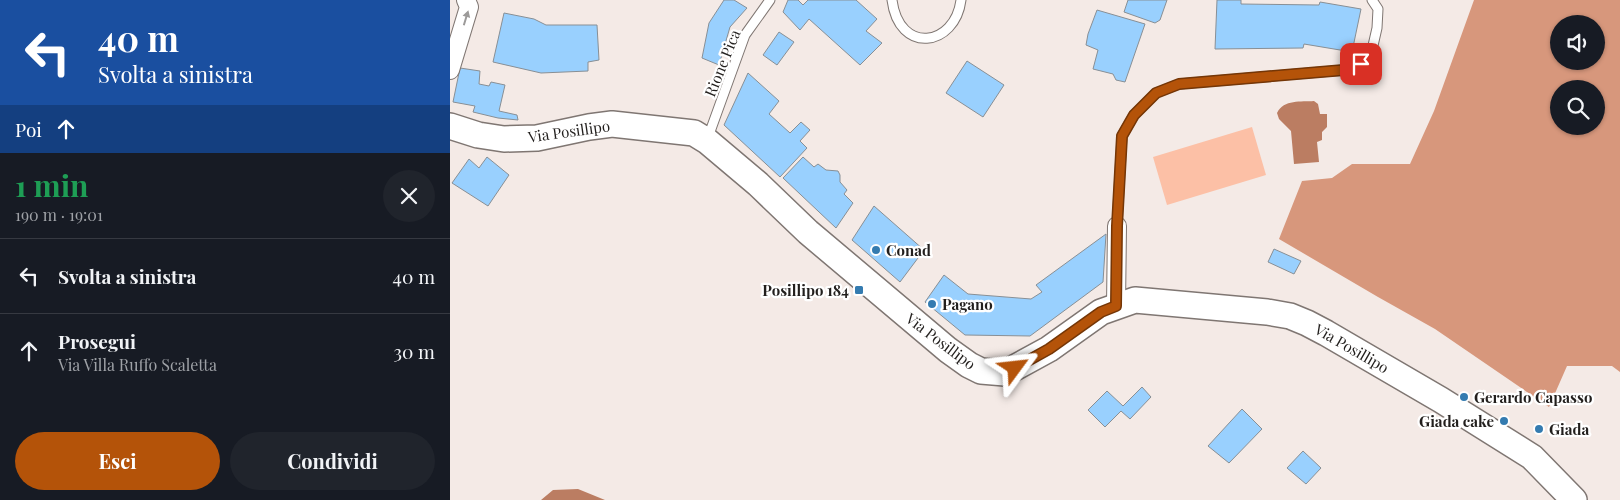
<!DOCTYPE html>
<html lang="it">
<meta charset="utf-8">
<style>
body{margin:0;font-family:"Playfair Display",serif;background:#20242c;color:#f1f3f6;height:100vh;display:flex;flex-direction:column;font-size:19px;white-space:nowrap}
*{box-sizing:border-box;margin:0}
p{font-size:16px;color:#9ea1a6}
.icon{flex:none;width:28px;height:28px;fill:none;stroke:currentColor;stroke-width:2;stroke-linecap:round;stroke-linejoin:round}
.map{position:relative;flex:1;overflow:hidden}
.panel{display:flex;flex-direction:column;background:#171b24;width:450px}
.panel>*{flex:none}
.banner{background:#1a4fa0;color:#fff;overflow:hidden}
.tools{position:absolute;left:1100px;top:15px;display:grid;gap:10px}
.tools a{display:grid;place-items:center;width:55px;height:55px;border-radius:50%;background:#171b24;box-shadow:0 1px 4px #0004;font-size:25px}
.pin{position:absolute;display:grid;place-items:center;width:42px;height:42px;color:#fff;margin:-21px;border-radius:10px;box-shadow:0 2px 8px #0006}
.me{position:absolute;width:55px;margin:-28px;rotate:60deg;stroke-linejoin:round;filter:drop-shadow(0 0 4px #0008)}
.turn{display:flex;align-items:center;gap:18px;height:105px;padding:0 15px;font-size:22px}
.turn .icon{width:65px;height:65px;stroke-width:2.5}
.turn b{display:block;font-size:35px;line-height:42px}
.then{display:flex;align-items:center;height:48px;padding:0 15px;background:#0003;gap:10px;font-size:19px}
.round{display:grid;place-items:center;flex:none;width:52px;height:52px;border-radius:26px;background:#20242c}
.head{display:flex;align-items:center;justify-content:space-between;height:85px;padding:0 15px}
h1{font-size:30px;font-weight:700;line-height:38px;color:#1e9e55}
.cta{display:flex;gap:10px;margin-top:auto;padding:10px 15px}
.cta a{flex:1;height:58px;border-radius:30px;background:#b45309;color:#fff;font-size:20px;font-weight:700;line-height:58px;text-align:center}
.cta a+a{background:#20242c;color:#f1f3f6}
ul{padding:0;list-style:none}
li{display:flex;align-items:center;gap:15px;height:75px;padding:0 15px;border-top:1px solid #363941}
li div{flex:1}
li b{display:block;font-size:19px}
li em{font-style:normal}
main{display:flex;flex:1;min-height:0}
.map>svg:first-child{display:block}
.green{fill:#fcc0a6}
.forest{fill:#d7977c;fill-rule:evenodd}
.water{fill:#bb7d62}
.building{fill:#99d0fe;stroke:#888f95}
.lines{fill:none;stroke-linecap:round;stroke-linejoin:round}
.lane-casing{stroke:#7f7672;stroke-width:11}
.street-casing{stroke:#7f7672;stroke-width:20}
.secondary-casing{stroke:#7f7672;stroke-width:28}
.lane{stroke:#fff;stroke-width:9}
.street{stroke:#fff;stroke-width:18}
.secondary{stroke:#fff;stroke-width:25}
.oneway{fill:#9c9a99}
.route-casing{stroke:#753606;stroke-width:12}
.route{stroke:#b45309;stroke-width:9}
.poi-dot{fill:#347bb0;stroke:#fff;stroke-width:2}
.labels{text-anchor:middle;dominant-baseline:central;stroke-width:4.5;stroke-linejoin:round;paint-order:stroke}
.street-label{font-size:15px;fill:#221f1d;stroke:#fff}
.poi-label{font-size:15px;font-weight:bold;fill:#221f1d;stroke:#fff;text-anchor:start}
</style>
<main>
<section class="panel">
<div class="banner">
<div class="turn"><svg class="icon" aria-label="left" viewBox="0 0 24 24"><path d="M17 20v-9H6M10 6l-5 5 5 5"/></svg><div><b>40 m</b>Svolta a sinistra</div></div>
<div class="then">Poi<svg class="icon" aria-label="ahead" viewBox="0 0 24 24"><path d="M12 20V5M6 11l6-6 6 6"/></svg></div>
</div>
<div class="head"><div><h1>1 min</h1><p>190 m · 19:01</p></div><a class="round"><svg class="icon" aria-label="close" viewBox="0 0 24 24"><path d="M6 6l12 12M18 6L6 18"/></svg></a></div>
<ul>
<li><svg class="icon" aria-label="left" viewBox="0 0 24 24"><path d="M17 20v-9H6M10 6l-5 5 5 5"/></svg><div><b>Svolta a sinistra</b></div><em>40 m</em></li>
<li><svg class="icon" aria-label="ahead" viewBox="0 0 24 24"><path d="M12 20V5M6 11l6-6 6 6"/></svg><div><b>Prosegui</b><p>Via Villa Ruffo Scaletta</p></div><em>30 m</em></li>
</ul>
<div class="cta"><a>Esci</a><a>Condividi</a></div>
</section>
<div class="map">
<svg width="1170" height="500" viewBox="0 0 1170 500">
<rect width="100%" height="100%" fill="#f4eae6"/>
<path class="green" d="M802,127L816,175L717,205L703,157Z"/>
<path class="forest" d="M1024,0H1170V372L1162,366H1117L1099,407L985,329L928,297L829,239L852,181L882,178L902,164H960L984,111ZM1109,24H1146V61H1109ZM1109,89H1146V126H1109Z"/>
<path class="water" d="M864,101L868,104L870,114H877V127L872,132V140L867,142L869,162L844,164L841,131L829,119L827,113C834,99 851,102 864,101Z
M128,489L155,500H91L103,490Z"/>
<path class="building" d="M274,0H284L297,8L280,27L269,65L252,58L259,23Z
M338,0H348L353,5L358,0H406L427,19L416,31L432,43L410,65L359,19L350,30L333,12Z
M678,0H717L710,20L705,23L674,12Z
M767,0H791V4L869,5L870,2L911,9L902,52L854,44L853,48L765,49Z
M647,10L695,24L675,82L666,80L663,74L643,69L648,50L636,45L638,34Z
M54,13L84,19L96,25H147L149,60L138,62V71L91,73L43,62Z
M329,32L344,42L327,65L313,55Z
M517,61L554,85L533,117L496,93Z
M10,68L30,71L29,84L39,86L41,82L55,85L49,111L67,115L68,120L48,118L23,112L25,106L3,102Z
M298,73L329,101L319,114L340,133L351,122L360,130L350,141L357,148L330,177L274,125Z
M37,157L59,175L38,206L2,183L19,159L29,168Z
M353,157L364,167L368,164L376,170L388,171L390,175V182L397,190L394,194L403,203L386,228L333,178Z
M424,206L474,250L450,282L402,240Z
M656,234L653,282L580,336L515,335L475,302L494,275L518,294L581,299L592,292L586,285Z
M824,249L851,261L844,274L818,262Z
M692,387L701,397L680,419L671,411L655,427L638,410L657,391L673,406Z
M792,409L812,429L779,463L758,446Z
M853,451L871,468L856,484L837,468Z"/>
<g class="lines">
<g class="lane-casing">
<path id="lane" d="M442,0C449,55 505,47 511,0
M257,140L295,35L320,0
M667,226L672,136L684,115L706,93L729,84L894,70L911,65L922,50L927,28L928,9L922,0"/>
</g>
<g class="street-casing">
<path id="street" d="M0,70L19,7L16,0
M666,306L667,226"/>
</g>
<g class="secondary-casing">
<path id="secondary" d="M0,126L28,135L54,139L87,138L139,127L162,124L244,133L257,141L308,184L358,232L498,350L519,365L531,371L555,373L599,349L651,312L685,300L817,312L840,316L857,323L876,333L991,400L1082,457L1124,500"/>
</g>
<use href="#lane" class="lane"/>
<use href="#street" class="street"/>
<use href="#secondary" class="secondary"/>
</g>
<defs><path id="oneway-solid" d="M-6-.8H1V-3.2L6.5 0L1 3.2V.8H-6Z" transform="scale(1.25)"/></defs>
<use class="oneway" href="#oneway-solid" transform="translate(16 18) rotate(-73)"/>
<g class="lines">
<g class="route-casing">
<path id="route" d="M565,368L599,349L651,312L666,306L667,226L672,136L684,115L706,93L729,84L894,70L911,64"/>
</g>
<use href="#route" class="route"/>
</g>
<g class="poi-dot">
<circle cx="426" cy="250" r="5"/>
<rect x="404" y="285" width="10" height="10" rx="2.5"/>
<circle cx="482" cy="304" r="5"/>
<circle cx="1014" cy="397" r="5"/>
<circle cx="1054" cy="421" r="5"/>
<circle cx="1089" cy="429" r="5"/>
</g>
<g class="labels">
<g class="street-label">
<text transform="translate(272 63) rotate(-68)">Rione Pica</text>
<text transform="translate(119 131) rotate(-8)">Via Posillipo</text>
<text transform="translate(491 341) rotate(37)">Via Posillipo</text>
<text transform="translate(902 348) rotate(30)">Via Posillipo</text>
</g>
<g class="poi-label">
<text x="436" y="250">Conad</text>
<text x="399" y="290" text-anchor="end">Posillipo 184</text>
<text x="492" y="304">Pagano</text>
<text x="1024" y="397">Gerardo Capasso</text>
<text x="1044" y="421" text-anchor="end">Giada cake</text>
<text x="1099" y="429">Giada</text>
</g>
</g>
</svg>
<div class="tools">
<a><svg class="icon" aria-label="sound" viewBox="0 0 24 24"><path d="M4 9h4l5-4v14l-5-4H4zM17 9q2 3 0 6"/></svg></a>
<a><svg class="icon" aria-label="search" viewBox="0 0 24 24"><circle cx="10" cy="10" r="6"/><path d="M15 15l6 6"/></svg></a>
</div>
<div class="pin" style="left:911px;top:64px;background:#d93025"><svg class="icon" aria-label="arrive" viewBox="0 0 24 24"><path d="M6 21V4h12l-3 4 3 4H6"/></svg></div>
<svg class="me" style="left:565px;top:368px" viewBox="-20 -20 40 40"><path d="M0-17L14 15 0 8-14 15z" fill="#b45309" stroke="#fff" stroke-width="4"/></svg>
</div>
</main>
